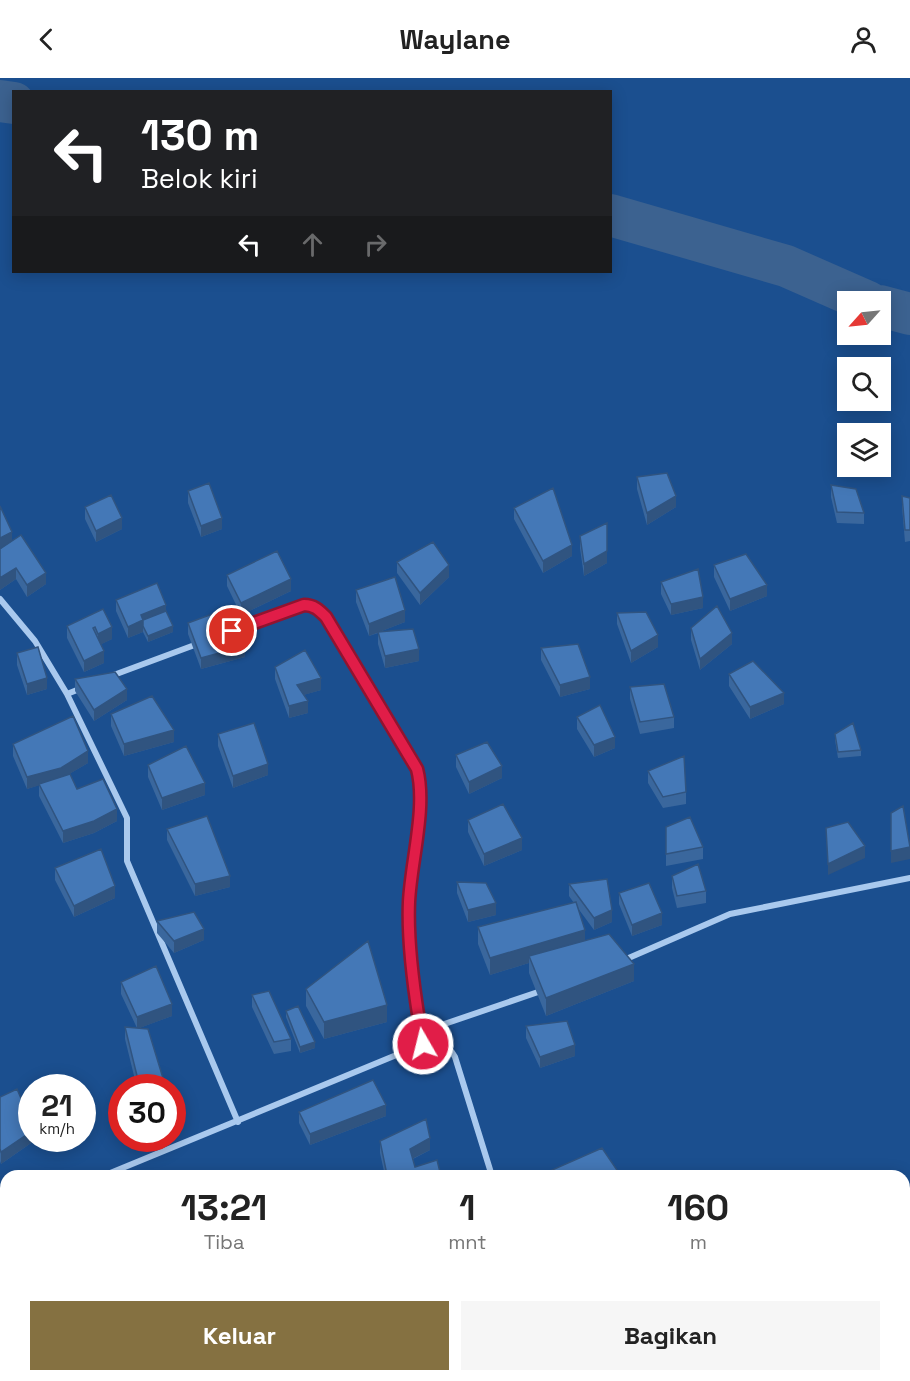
<!DOCTYPE html>
<html lang="id">
<style>
body{margin:0;font-family:"Space Grotesk",sans-serif;background:#f6f6f6;color:#222;height:100vh;display:flex;flex-direction:column;font-size:22px;white-space:nowrap}
*{box-sizing:border-box;margin:0}
p{font-size:20px;color:#767676}
.icon{flex:none;width:33px;height:33px;fill:none;stroke:currentColor;stroke-width:2;stroke-linecap:round;stroke-linejoin:round}
.map{position:relative;flex:1;overflow:hidden}
.side{position:absolute;left:0px;top:1092px;width:910px;height:212px;display:flex;flex-direction:column;background:#fff;border-radius:18px 18px 0 0;box-shadow:0 3px 15px #0003}
.side>*{flex:none}
.banner{position:absolute;left:12px;top:12px;width:600px;height:183px;border-radius:0px;box-shadow:0 3px 15px #0003;background:#202124;color:#fff;overflow:hidden}
.needle{width:39px;rotate:243deg}
.controls{position:absolute;left:837px;top:213px;display:grid;gap:12px}
.controls a{display:grid;place-items:center;width:54px;height:54px;border-radius:0px;background:#fff;box-shadow:0 3px 15px #0003;font-size:30px}
.speed{position:absolute;left:18px;top:996px;display:flex;gap:12px;font-size:30px;font-weight:700;text-align:center}
.speed>*{display:grid;place-content:center;width:78px;height:78px;border-radius:50%;background:#fff;box-shadow:0 3px 15px #0003;line-height:1}
.speed small{font-size:15px;font-weight:400}
.speed .limit{border:9px solid #d22;background:#fff;color:#111}
.pin{position:absolute;display:grid;place-items:center;width:51px;height:51px;color:#fff;margin:-26px;border:3px solid #fff;border-radius:50%;box-shadow:0 2px 6px #0007}
.me{position:absolute;width:66px;margin:-33px;rotate:352deg;stroke-linejoin:round;filter:drop-shadow(0 0 4px #0008)}
.turn{display:flex;align-items:center;gap:21px;height:126px;padding:0 30px;font-size:27px}
.turn .icon{width:78px;height:78px;stroke-width:2.5}
.turn b{display:block;font-size:42px;line-height:51px}
.lanes{display:flex;align-items:center;height:57px;padding:0 30px;background:#0003;justify-content:center;gap:30px;direction:ltr}
.lanes .off{opacity:.35}
.eta{display:flex;justify-content:space-evenly;align-items:center;height:102px;text-align:center}
.eta b{font-size:36px;font-weight:600;line-height:42px}
.primary-button{display:flex;gap:12px;margin-top:auto;padding:12px 30px}
.primary-button a{flex:1;height:69px;border-radius:0px;background:#857141;color:#fff;font-size:24px;font-weight:600;line-height:69px;text-align:center}
.primary-button a+a{background:#f6f6f6;color:#222}
header{display:flex;justify-content:space-between;align-items:center;height:78px;padding:0 30px;background:#fff;font-size:27px;font-weight:600}
.map>svg:first-child{display:block}
.lines{fill:none;stroke-linecap:round;stroke-linejoin:round}
.river{stroke:#3c6290;stroke-width:42}
.minor{stroke:#a9c9ee;stroke-width:6}
.wall{fill:#3a679d}
.shaded-wall{fill:#305480}
.building{fill:#4478b7;stroke:#305480;stroke-width:1.5}
.route-casing{stroke:#92132f;stroke-width:15}
.route{stroke:#e11d48;stroke-width:10}
</style>
<header><svg class="icon" aria-label="back" viewBox="0 0 24 24"><path d="M15 5l-7 7 7 7"/></svg>Waylane<svg class="icon" aria-label="person" viewBox="0 0 24 24"><circle cx="12" cy="8" r="4"/><path d="M4 21q1-7 8-7t8 7"/></svg></header>
<div class="map">
<svg width="910" height="1303" viewBox="0 0 910 1303">
<rect width="100%" height="100%" fill="#1b4f8f"/>
<g class="lines">
<path class="river" d="M0,23L14,25
M610,137L786,188L868,224
M880,228L910,236"/>
<path class="minor" d="M0,521L35,563L67,616L127,740V783L238,1044
M235,552L304,527C314,527 319,531 326,539L416,691C427,729 411,783 409,824C407,869 415,921 423,966
M111,598L200,565
M67,616L82,610
M624,882L730,836L910,800
M421,954L544,912
M103,1098L423,966C439,963 447,964 455,979L492,1098
M0,1139L6,1137
M591,1298L594,1303"/>
</g>
<path class="wall" d="M637,399L676,429L647,447L637,411Z
M831,407L864,435V446L837,445L831,419Z
M188,413L222,451L201,459L188,425Z
M902,418L910,420V463L905,464L902,429Z
M0,428L12,463L46,506L27,519L16,501L0,512Z
M85,429L122,451L96,464L85,441Z
M514,430L572,478L543,495L514,441Z
M607,445V485L584,498L580,470V458Z
M397,484L449,499L420,527L397,495Z
M714,487L767,518L730,533L714,499Z
M227,497L291,513L241,537L227,508Z
M661,504L703,530L671,537L661,516Z
M356,512L405,544L379,554L419,583L385,590L378,566V555L369,558L356,524Z
M116,522L166,533L173,554L148,564L143,554L128,560L116,533Z
M103,531L112,561L101,566L104,585L84,594L67,560V548Z
M617,535L658,569L631,585L617,546Z
M188,545L245,579L201,591L188,556Z
M691,550L732,566L700,592L691,562Z
M541,570L590,611L560,619L541,582Z
M17,575L47,611L27,617L17,587Z
M275,589L321,612L303,617L308,635L289,640L275,601Z
M729,596L784,626L750,641L729,608Z
M75,601L127,622L94,643L75,613Z
M630,609L674,639V650L640,656L630,621Z
M111,636L174,664L124,678L111,648Z
M577,639L615,670L594,679L577,651Z
M218,656L268,697L233,710L218,668Z
M835,656L861,672V678L838,680L835,662Z
M13,666L88,685L69,696L77,711L117,743L94,755L63,765L39,718V707L27,711L13,678Z
M456,677L502,700L469,716L456,689Z
M148,687L205,717L162,732L148,699Z
M648,693L686,714V726L663,730L648,705Z
M468,742L522,772L484,788L468,754Z
M666,749L703,769V781L666,788Z
M167,751L230,809L195,818L167,762Z
M55,790L115,820L74,839L55,802Z
M672,798L706,813V825L677,830L672,810Z
M457,804L496,837L468,844L457,815Z
M569,806L612,844L594,852L577,829L585,863L634,903L546,938L529,895V885L490,897L478,866V849L574,825L569,818Z
M619,815L662,847L632,858L619,826Z
M157,843L204,862L174,875L157,855Z
M121,904L172,938L139,950L166,1010H137L125,961V949L137,950L121,916Z
M306,911L387,944L324,961L306,928Z
M252,917L291,961V973L274,976L252,929Z
M286,933L315,970L300,975L286,939Z
M526,948L575,978L540,990L526,960Z
M0,1019L34,1060V1063L1,1086L0,1083Z
M299,1034L386,1038L310,1067L299,1045Z
M380,1063L430,1072L413,1081L415,1089L441,1098H385L380,1075Z
M6,1155V1186L0,1175V1158Z
M910,1168V1194L905,1193V1187Z
M904,1194L910,1196V1213L904,1214Z
M129,1298H183L187,1303H132Z
M491,1298H526L529,1303H494Z
M700,1298H732L727,1303H703Z"/>
<path class="shaded-wall" d="M676,418V429L647,447V435Z
M122,440V451L96,464V453Z
M222,440V451L201,459V448Z
M12,454V466L0,472V460Z
M572,467V478L543,495V483Z
M607,473V485L584,498V486Z
M449,487V499L420,527V515Z
M16,490V501L0,512V500Z
M46,495V506L27,519V507Z
M291,501V513L241,537V525Z
M767,507V518L730,533V521Z
M703,519V530L671,537V526Z
M166,527V539L143,548V554L128,560V549L141,537Z
M405,532V544L369,558V546Z
M173,548V554L148,564V558Z
M112,549V561L98,568V556Z
M732,555V566L700,592V581Z
M658,557V569L631,585V573Z
M245,568V579L201,591V580Z
M419,571V583L385,590V578Z
M104,573V585L84,594V583Z
M590,599V611L560,619V607Z
M47,600V611L27,617V606Z
M321,600V612L297,619V607Z
M127,611V622L94,643V632Z
M784,615V626L750,641V629Z
M308,623V635L289,640V628Z
M174,652V664L124,678V666Z
M615,659V670L594,679V667Z
M88,673V685L61,701L27,711V699Z
M268,686V697L233,710V698Z
M502,688V700L469,716V704Z
M205,705V717L162,732V720Z
M117,731V743L94,755L63,765V753Z
M522,760V772L484,788V776Z
M865,768V780L828,797V786Z
M910,769V781L891,785V773Z
M230,798V809L195,818V806Z
M115,808V820L74,839V828Z
M496,825V837L468,844V832Z
M612,832V844L594,852V840Z
M662,835V847L632,858V847Z
M204,851V862L174,875V863Z
M585,852V869L529,878V885L490,897V880Z
M634,886V903L546,938V920Z
M172,926V938L137,951V939Z
M387,927V944L324,961V944Z
M315,964V970L300,975V969Z
M575,967V978L540,990V979Z
M386,1027V1038L310,1067V1056Z
M32,1053V1060H34V1063L1,1086V1074Z
M430,1060V1072L410,1082V1071Z
M395,1094V1098H387V1097Z
M22,1298H39L31,1303H14Z
M648,1298H655L648,1303Z
M721,1298H732L727,1303H716Z"/>
<path class="building" d="M667,395L676,418L647,435L637,399Z
M209,405L222,440L201,448L188,413Z
M831,407L856,411L864,435L837,434Z
M553,410L572,467L543,483L514,430Z
M111,417L122,440L96,453L85,429Z
M902,418L910,420V452H905Z
M0,428L12,454L0,460Z
M607,445V473L584,486L580,458Z
M21,457L46,495L27,507L16,490L0,500V471Z
M433,464L449,487L420,515L397,484Z
M277,473L291,501L241,525L227,497Z
M746,476L767,507L730,521L714,487Z
M698,491L703,519L671,526L661,504Z
M395,499L405,532L369,546L356,512Z
M157,505L166,527L141,537L143,542L128,549L116,522Z
M234,528L245,568L201,580L188,545Z
M717,528L732,555L700,581L691,550Z
M103,531L112,549L98,556L95,549L93,550L104,573L84,583L67,548Z
M166,533L173,548L148,558L143,548V542Z
M646,534L658,557L631,573L617,535Z
M413,551L419,571L385,578L378,554Z
M578,566L590,599L560,607L541,570Z
M38,569L47,600L27,606L17,575Z
M305,572L321,600L297,607L308,623L289,628L275,589Z
M753,583L784,615L750,629L729,596Z
M115,594L127,611L94,632L75,601Z
M664,606L674,639L640,644L630,609Z
M152,618L174,652L124,666L111,636Z
M600,627L615,659L594,667L577,639Z
M73,638L88,673L61,690L27,699L13,666Z
M254,645L268,686L233,698L218,656Z
M853,645L861,672L838,674L835,656Z
M487,664L502,688L469,704L456,677Z
M186,668L205,705L162,720L148,687Z
M684,678L686,714L663,719L648,693Z
M70,696L77,711L103,701L117,731L94,743L63,753L39,706Z
M503,726L522,760L484,776L468,742Z
M903,728L910,769L891,773V735Z
M207,738L230,798L195,806L167,751Z
M690,739L703,769L666,776V749Z
M848,744L865,768L828,786L826,750Z
M101,771L115,808L74,828L55,790Z
M698,786L706,813L677,818L672,798Z
M607,801L612,832L594,840L569,806Z
M457,804L486,805L496,825L468,832Z
M649,805L662,835L632,847L619,815Z
M576,824L585,852L490,880L478,849Z
M194,834L204,851L174,863L157,843Z
M609,856L634,886L546,920L529,878Z
M368,863L387,927L324,944L306,911Z
M156,888L172,926L137,939L121,904Z
M269,913L291,961L274,964L252,917Z
M298,928L315,964L300,969L286,933Z
M567,943L575,967L540,979L526,948Z
M125,949L148,951L166,1010H140Z
M373,1002L386,1027L310,1056L299,1034Z
M17,1011L32,1046V1053L1,1074L0,1071V1019Z
M426,1041L430,1060L410,1071L415,1089L437,1082L441,1098H395V1094L387,1097L380,1063Z
M602,1070L619,1095L614,1098H555L552,1092Z
M6,1155V1175L0,1163V1158Z
M907,1167L910,1168V1188L905,1187Z
M904,1194H909L910,1196V1207L904,1208Z
M10,1298H22L14,1303H11Z
M137,1298H183L187,1303H140Z
M325,1298H343L346,1303H317Z
M430,1298H447L450,1303H412Z
M497,1298H526L529,1303H500Z
M706,1298H721L716,1303H709Z"/>
<g class="lines">
<g class="route-casing">
<path id="route" d="M232,553L304,527C314,527 319,532 326,539L417,691C427,729 411,783 409,824C407,869 415,921 423,966"/>
</g>
<use href="#route" class="route"/>
</g>
</svg>
<div class="controls">
<a><svg class="needle" viewBox="-14 -14 28 28"><path d="M0-13l5 13h-10z" fill="#e53935"/><path d="M0 13l5-13h-10z" fill="#767676"/></svg></a>
<a><svg class="icon" aria-label="search" viewBox="0 0 24 24"><circle cx="10" cy="10" r="6"/><path d="M15 15l6 6"/></svg></a>
<a><svg class="icon" aria-label="layers" viewBox="0 0 24 24"><path d="M12 4l9 5-9 5-9-5zM3 14l9 5 9-5"/></svg></a>
</div>
<div class="speed"><div>21<small>km/h</small></div><div class="limit">30</div></div>
<div class="pin" style="left:232px;top:553px;background:#d93025"><svg class="icon" aria-label="arrive" viewBox="0 0 24 24"><path d="M6 21V4h12l-3 4 3 4H6"/></svg></div>
<svg class="me" style="left:423px;top:966px" viewBox="-20 -20 40 40"><circle r="17" fill="#e11d48" stroke="#fff" stroke-width="3"/><path d="M0-11L8 9 0 5-8 9z" fill="#fff"/></svg>
<div class="banner">
<div class="turn"><svg class="icon" aria-label="left" viewBox="0 0 24 24"><path d="M17 20v-9H6M10 6l-5 5 5 5"/></svg><div><b>130 m</b>Belok kiri</div></div>
<div class="lanes"><svg class="icon" aria-label="left" viewBox="0 0 24 24"><path d="M17 20v-9H6M10 6l-5 5 5 5"/></svg><svg class="icon off" aria-label="ahead" viewBox="0 0 24 24"><path d="M12 20V5M6 11l6-6 6 6"/></svg><svg class="icon off" aria-label="right" viewBox="0 0 24 24"><path d="M7 20v-9h11M14 6l5 5-5 5"/></svg></div>
</div>
<section class="side">
<div class="eta">
<div><b>13:21</b><p>Tiba</p></div>
<div><b>1</b><p>mnt</p></div>
<div><b>160</b><p>m</p></div>
</div>
<div class="primary-button"><a>Keluar</a><a>Bagikan</a></div>
</section>
</div>
